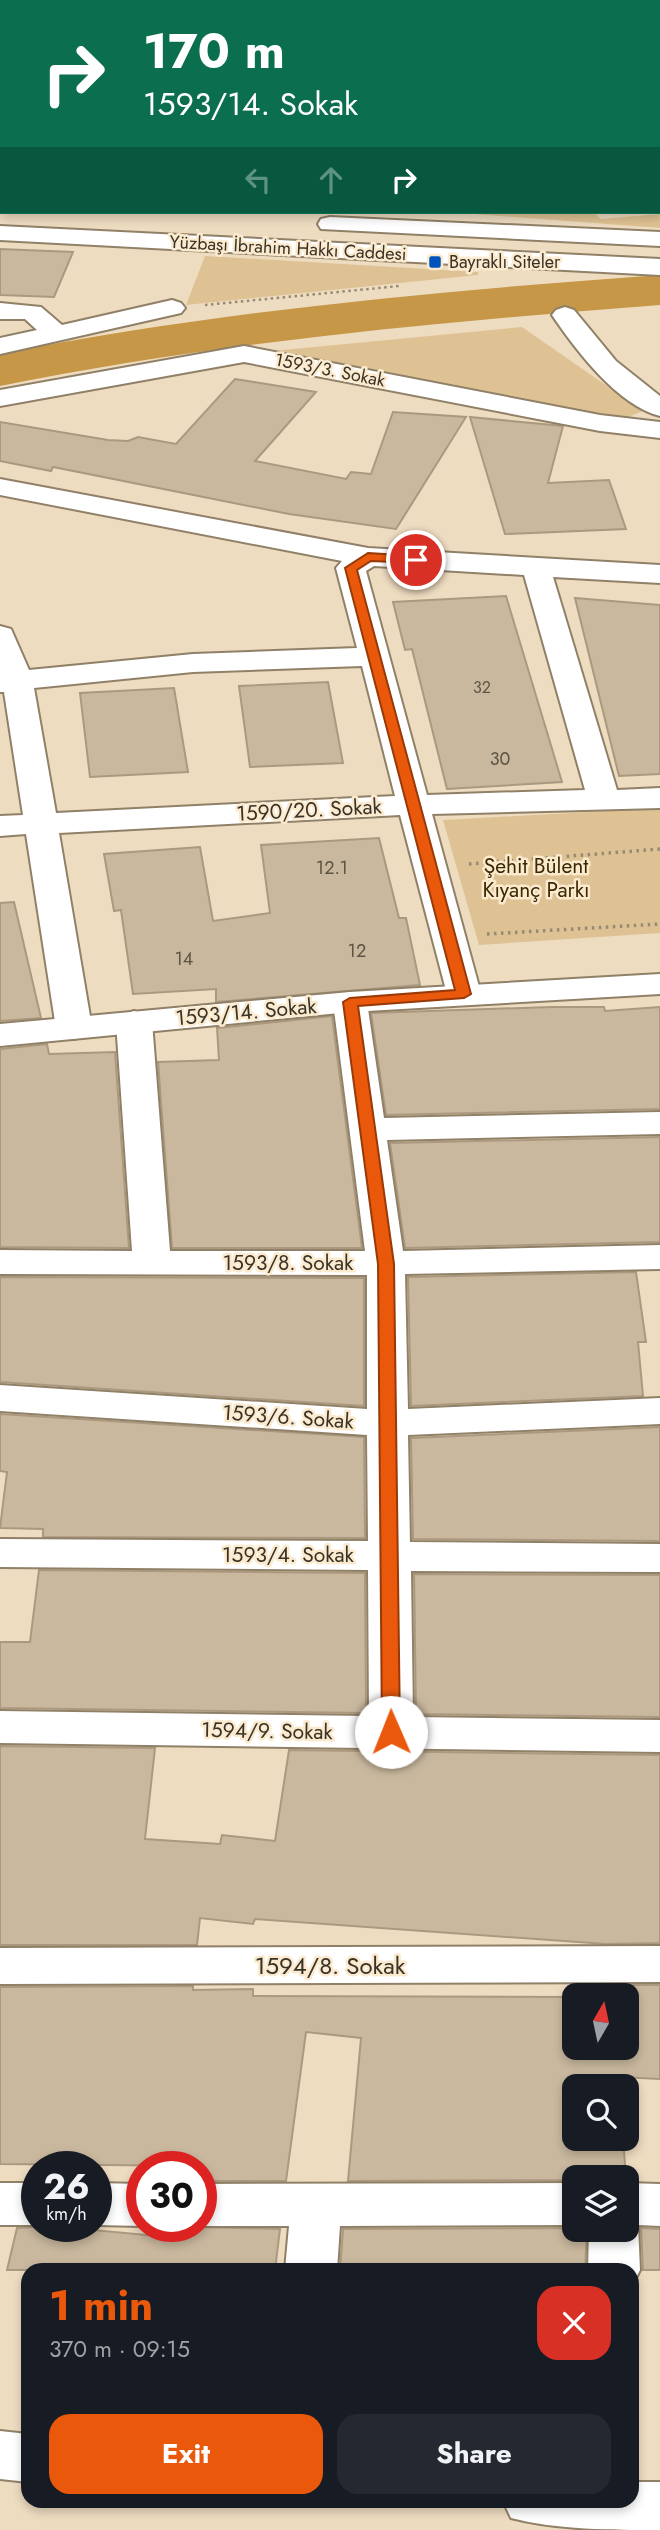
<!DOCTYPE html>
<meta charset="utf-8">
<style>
body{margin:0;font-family:Jost,sans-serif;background:#242831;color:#f1f3f6;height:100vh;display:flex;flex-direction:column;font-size:26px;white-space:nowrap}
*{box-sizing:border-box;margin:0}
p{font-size:23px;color:#9ea1a6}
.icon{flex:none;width:38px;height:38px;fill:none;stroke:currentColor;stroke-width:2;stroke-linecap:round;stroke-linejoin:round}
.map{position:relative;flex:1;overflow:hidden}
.details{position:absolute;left:21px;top:2263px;width:618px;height:245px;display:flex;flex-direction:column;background:#171b24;border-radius:21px;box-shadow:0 4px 10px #0003}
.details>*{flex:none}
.banner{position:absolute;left:0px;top:0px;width:662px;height:214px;box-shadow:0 4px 10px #0003;background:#0b6e4f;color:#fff;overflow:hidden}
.needle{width:46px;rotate:9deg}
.controls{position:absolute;left:562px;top:1983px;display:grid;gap:14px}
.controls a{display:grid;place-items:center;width:77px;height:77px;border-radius:14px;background:#171b24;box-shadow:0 4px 10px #0003;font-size:35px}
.speed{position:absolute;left:21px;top:2151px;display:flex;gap:14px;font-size:35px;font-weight:700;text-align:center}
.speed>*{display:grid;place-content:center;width:91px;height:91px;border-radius:50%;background:#171b24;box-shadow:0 4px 10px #0003;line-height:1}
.speed small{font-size:18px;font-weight:400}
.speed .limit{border:10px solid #d22;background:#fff;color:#111}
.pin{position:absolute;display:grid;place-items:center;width:60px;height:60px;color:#fff;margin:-30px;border:4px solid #fff;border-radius:50%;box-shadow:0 2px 7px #0007}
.me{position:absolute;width:77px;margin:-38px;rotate:359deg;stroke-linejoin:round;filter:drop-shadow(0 0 5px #0008)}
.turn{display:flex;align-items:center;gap:24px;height:147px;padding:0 28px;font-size:32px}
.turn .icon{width:91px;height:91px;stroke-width:2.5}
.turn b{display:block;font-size:49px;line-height:60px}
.lanes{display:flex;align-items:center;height:66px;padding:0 28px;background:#0003;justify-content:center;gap:35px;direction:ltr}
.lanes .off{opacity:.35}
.round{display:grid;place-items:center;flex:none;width:74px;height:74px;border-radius:21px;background:#242831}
.summary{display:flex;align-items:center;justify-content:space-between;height:119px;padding:0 28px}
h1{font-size:42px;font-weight:700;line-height:52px;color:#ea580c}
.cta{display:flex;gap:14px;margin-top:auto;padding:14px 28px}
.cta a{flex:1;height:80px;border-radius:21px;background:#ea580c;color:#fff;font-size:28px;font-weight:700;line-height:80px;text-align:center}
.cta a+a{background:#242831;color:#f1f3f6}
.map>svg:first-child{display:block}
.green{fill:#dfc293}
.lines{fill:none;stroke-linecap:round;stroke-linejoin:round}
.river{fill:#c69747;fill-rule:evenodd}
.building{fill:#c9b89e;stroke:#aa997f;stroke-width:2}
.minor-casing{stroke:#908067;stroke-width:4}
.tertiary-casing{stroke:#908067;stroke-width:4}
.secondary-casing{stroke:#908067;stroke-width:4}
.path-far1{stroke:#968a76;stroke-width:2.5;stroke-dasharray:2.5 3.5;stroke-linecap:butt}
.path{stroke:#968a76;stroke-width:3.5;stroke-dasharray:2.5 4.5;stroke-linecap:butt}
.minor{fill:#fff;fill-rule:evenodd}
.tertiary{fill:#fff;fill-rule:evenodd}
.secondary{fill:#fff;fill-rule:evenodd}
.route{fill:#ea580c;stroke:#983908;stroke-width:2}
.poi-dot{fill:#0053bc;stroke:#fbeace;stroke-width:2.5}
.labels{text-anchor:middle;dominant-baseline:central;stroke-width:5;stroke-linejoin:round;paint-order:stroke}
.far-number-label{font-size:16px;fill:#5c5445}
.far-street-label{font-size:18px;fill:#383227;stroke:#fbeace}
.far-poi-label{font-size:18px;fill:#383227;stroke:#fbeace;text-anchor:start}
.number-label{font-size:18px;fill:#5c5445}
.street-label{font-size:21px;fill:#383227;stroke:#fbeace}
.park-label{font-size:21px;fill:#3b2803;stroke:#fbeace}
.near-street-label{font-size:24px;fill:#383227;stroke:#fbeace}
</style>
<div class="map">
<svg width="660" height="2530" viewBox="0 0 660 2530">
<rect width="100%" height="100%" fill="#eedcc1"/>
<path class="green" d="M448,212H593L601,219L660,214V228Z
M205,256L478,272V275L186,305Z
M522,327L643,411L623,419L262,352Z
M660,808V933L479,945L443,820Z"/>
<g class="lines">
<path class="river" d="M660,275V305C438,322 218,342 0,386V354C218,311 438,291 660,275Z"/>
</g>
<path class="building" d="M0,249L73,252L54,297L0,295Z
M235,379L316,392L255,461L346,479L351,472L371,474L393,412L466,417L396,529L289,514L53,467L51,471L0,461V422L108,440L128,441L138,437L176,444Z
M470,417L563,426L548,483L609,480L626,529L505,534Z
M506,596L562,782L447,789L412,649L405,650L393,602Z
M575,598L660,605V774L619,776Z
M328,682L343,763L250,767L239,686Z
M174,688L188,772L90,777L80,693Z
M379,838L399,918H406L420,985L216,1002V989L133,994L121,910L114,911L104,854L200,847L213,921L270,913L261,845Z
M14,902L41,1018L0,1021V903Z
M551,1007H604L605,1011L660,1007V1109L386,1115L371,1013Z
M332,1016L362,1248H172L158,1062L219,1060L217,1028Z
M47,1044L49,1054L115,1052L129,1248L0,1247V1049Z
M660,1137V1242L405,1248L390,1143Z
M636,1272L646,1342H638L643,1396L411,1406L408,1277Z
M0,1277L364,1278V1406L0,1382Z
M0,1414L364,1437L365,1538L43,1537V1529L0,1528L7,1472L0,1471Z
M660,1427V1541L413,1539L411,1438Z
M39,1570L365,1573L366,1713L0,1708V1642H30Z
M414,1574L660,1575V1717L416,1714Z
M0,1746L155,1748L145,1839L220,1844L222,1835L275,1841L289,1750L660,1755V1943L606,1944L255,1919L253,1924L200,1918L197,1945H0Z
M604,1985H660V2079L619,2077L620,2086H574V2138H623L626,2177H574V2180L348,2181L361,2038L306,2032L286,2181H201V2166L0,2164V1987L193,1986V1990L253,1989V1996L574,1997V2048H626V1995H604Z
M50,2226L157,2236L159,2226L280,2229L275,2270H7L17,2228Z
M574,2228L587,2230L585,2270H340L343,2229Z
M641,2228L660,2229V2270H643Z"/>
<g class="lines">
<g class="minor-casing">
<path id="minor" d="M0,99H2V113H0Z
M0,162H2V177H0Z
M172,300L181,303L185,308L181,313L0,354V338L37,330L25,319H0V303L41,307L62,325Z
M565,307L574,310L616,361L660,396V416C617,405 576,350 552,315L556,310Z
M244,346L600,415L660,422V438L600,431L244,362L0,406V390Z
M0,479L368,548L660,565V583L553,577L617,790L660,788V808L432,814L481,994L476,1001L464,1004L452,1001L447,994L400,815L59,833L92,1028L86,1035L74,1039L62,1035L56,1028L26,834L0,836V816L23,815L4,692H0V626L11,629L29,670L193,654L357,648L336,568L342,561L0,495ZM374,566L524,575L585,790L427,795L366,571ZM362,666L395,796L56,813L34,688L193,672Z
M350,992L362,995L367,1002L384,1118L660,1112V1134L387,1140L403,1251L660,1245V1269L405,1274L408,1409L660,1398V1424L408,1435L410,1542L660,1544V1572L411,1571L413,1717L660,1720V1752L0,1743V1711L369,1716L368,1570L0,1567V1539L368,1541L367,1435L0,1411V1385L367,1409V1275L0,1274V1250L132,1251L116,1022L122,1015L134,1011L146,1015L152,1022L170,1251H365L333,1002L338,995Z
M660,1946V1982L0,1984V1948Z
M0,2183H37V2225H0Z
M96,2183L142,2184V2226L96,2225Z
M574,2183V2225L340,2226L337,2270H285L289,2226H201V2184Z
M626,2183L660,2184V2226L638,2225L640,2270L632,2286V2270H588L589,2230H626Z
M0,2431L28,2434V2482L0,2479Z
M632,2482H660V2530C612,2530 557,2530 511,2518L503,2501H632Z"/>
</g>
<g class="tertiary-casing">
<path id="tertiary" d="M318,0H347L316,2Z
M0,16H2V30H0Z
M0,52H2V66H0Z
M660,974V994L350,1012L0,1046V1024L350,992Z"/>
</g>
<g class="secondary-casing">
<path id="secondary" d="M330,217L660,232V246L321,229L318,224L321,219Z
M0,226L660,259V275L0,240Z"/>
</g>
<path class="path-far1" d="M205,305L399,286"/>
<path class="path" d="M469,864L660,849
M487,934L660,924"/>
<use href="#minor" class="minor"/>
<use href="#tertiary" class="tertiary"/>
<use href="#secondary" class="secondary"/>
</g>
<path class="route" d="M368,553L416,556L422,560L416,563L371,561L357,570L471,994L464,998L358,1006L394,1264L400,1732L391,1739L382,1732L378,1264L343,1002L350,998L455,990L345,568Z"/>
<rect class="poi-dot" x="428" y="255" width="14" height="14" rx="3.5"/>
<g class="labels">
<g class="far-number-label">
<text x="482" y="687">32</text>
</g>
<g class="far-street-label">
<text transform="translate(288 248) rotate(3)">Yüzbaşı İbrahim Hakkı Caddesi</text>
<text transform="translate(330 370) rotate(11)">1593/3. Sokak</text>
</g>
<g class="far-poi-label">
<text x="449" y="262">Bayraklı Siteler</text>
</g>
<g class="number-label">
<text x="500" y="759">30</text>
<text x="332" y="868">12.1</text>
<text x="357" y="951">12</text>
<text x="184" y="959">14</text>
</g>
<g class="street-label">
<text transform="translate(309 810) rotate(-3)">1590/20. Sokak</text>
<text transform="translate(246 1012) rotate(-5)">1593/14. Sokak</text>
<text x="288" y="1263">1593/8. Sokak</text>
<text transform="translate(288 1417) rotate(4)">1593/6. Sokak</text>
<text x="288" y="1555">1593/4. Sokak</text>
<text transform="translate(267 1731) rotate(1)">1594/9. Sokak</text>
</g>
<g class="park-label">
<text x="536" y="866">Şehit Bülent<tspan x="536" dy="24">Kıyanç Parkı</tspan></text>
</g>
<g class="near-street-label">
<text x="330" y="1965">1594/8. Sokak</text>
</g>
</g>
</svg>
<div class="controls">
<a><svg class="needle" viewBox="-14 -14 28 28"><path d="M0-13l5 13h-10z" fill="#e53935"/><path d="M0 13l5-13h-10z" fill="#9ea1a6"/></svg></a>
<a><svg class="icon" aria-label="search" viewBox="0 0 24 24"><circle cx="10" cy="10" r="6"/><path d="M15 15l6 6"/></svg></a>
<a><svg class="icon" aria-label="layers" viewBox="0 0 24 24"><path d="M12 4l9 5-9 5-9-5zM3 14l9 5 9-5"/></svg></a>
</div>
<div class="speed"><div>26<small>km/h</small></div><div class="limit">30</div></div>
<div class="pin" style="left:416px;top:560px;background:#d93025"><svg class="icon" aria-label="arrive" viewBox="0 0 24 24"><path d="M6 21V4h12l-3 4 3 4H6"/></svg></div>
<svg class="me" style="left:391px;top:1732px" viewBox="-20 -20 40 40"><circle r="19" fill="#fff"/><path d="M0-13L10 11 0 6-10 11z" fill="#ea580c"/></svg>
<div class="banner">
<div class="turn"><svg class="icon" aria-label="right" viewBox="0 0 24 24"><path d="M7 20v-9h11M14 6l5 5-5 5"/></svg><div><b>170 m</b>1593/14. Sokak</div></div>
<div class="lanes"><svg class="icon off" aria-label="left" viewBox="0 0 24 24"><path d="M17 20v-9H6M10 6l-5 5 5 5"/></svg><svg class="icon off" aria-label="ahead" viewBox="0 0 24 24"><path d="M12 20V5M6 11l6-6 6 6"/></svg><svg class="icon" aria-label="right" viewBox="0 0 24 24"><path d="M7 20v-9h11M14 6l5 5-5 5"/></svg></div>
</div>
<section class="details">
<div class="summary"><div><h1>1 min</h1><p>370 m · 09:15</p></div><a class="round" style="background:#d93025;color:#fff"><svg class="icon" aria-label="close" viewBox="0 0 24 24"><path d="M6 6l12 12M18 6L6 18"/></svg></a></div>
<div class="cta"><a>Exit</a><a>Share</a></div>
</section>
</div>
